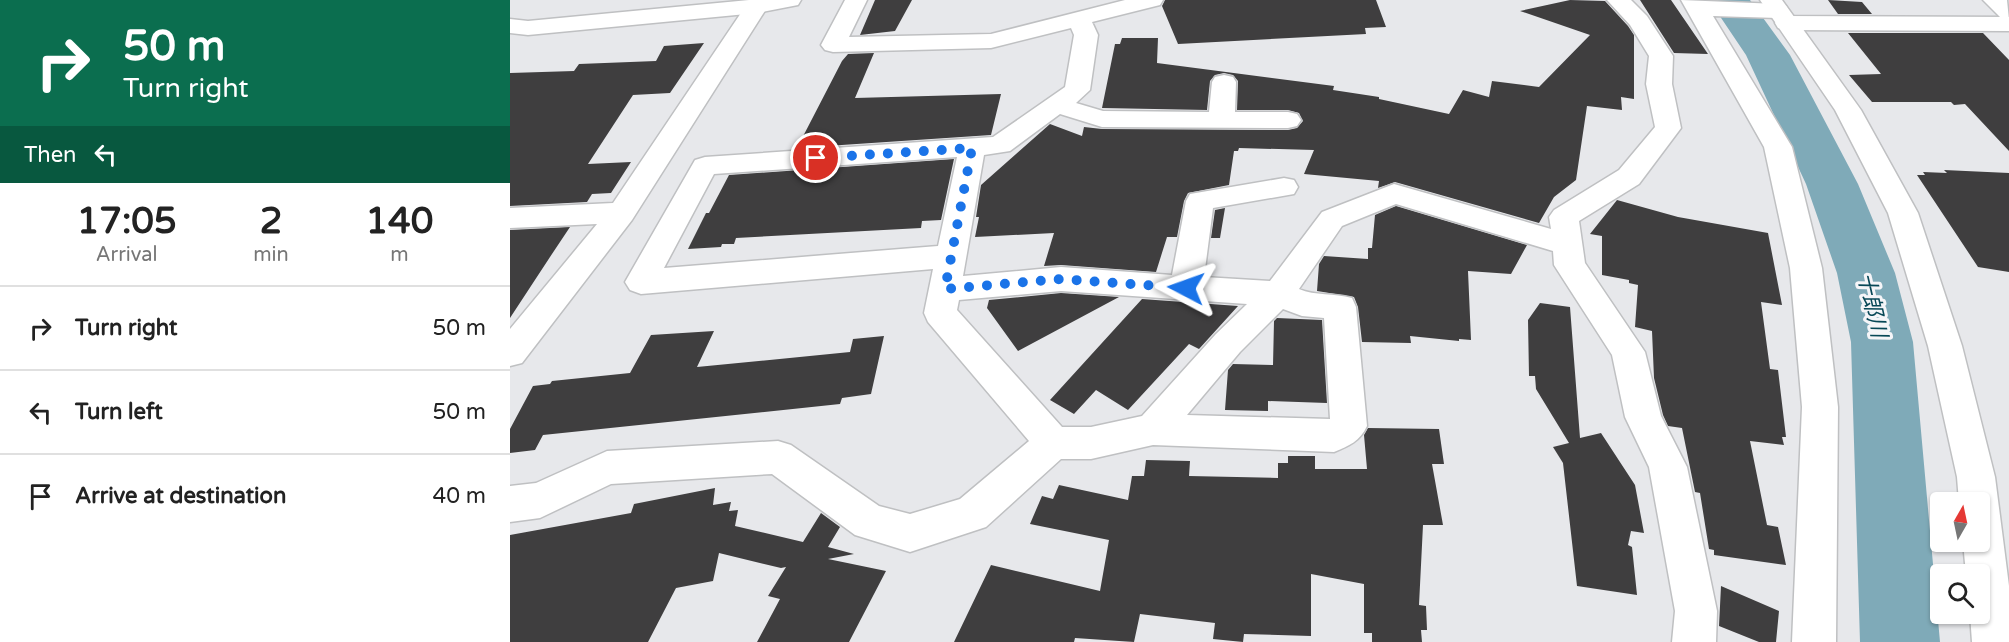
<!DOCTYPE html>
<meta charset="utf-8">
<style>
body{margin:0;font-family:"Varela Round","Noto Sans JP",sans-serif;background:#f6f6f6;color:#222;height:100vh;display:flex;flex-direction:column;font-size:22px;white-space:nowrap}
*{box-sizing:border-box;margin:0}
p{font-size:20px;color:#767676}
.icon{flex:none;width:33px;height:33px;fill:none;stroke:currentColor;stroke-width:2;stroke-linecap:round;stroke-linejoin:round}
.map{position:relative;flex:1;overflow:hidden}
.sheet{display:flex;flex-direction:column;background:#fff;width:510px}
.sheet>*{flex:none}
.top-card{background:#0b6e4f;color:#fff;overflow:hidden}
.needle{width:39px;rotate:9deg}
.buttons{position:absolute;left:1420px;top:492px;display:grid;gap:12px}
.buttons a{display:grid;place-items:center;width:60px;height:60px;border-radius:6px;background:#fff;box-shadow:0 2px 4px #0004;font-size:30px}
.pin{position:absolute;display:grid;place-items:center;width:51px;height:51px;color:#fff;margin:-26px;border:3px solid #fff;border-radius:50%;box-shadow:0 2px 6px #0007}
.me{position:absolute;width:66px;margin:-33px;rotate:274deg;stroke-linejoin:round;filter:drop-shadow(0 0 4px #0008)}
.turn{display:flex;align-items:center;gap:21px;height:126px;padding:0 24px;font-size:27px}
.turn .icon{width:78px;height:78px;stroke-width:2.5}
.turn b{display:block;font-size:42px;line-height:51px}
.then{display:flex;align-items:center;height:57px;padding:0 24px;background:#0003;gap:12px;font-size:22px}
.eta{display:flex;justify-content:space-evenly;align-items:center;height:102px;text-align:center}
.eta b{font-size:36px;font-weight:800;line-height:42px}
ul{padding:0;list-style:none}
li{display:flex;align-items:center;gap:18px;height:84px;padding:0 24px;border-top:2px solid #e0e0e0}
li div{flex:1}
li b{display:block;font-size:22px}
li em{font-style:normal}
main{display:flex;flex:1;min-height:0}
.map>svg:first-child{display:block}
.lines{fill:none;stroke-linecap:round;stroke-linejoin:round}
.river{fill:#7faab8;fill-rule:evenodd}
.building{fill:#3f3e3f}
.street-casing{stroke:#bfc0c2;stroke-width:3}
.secondary-casing{stroke:#bfc0c2;stroke-width:3}
.street{fill:#fff;fill-rule:evenodd}
.secondary{fill:#fff;fill-rule:evenodd}
.route{stroke:#1a73e8;stroke-width:10;stroke-dasharray:0 18}
.labels{text-anchor:middle;dominant-baseline:central;stroke-width:6;stroke-linejoin:round;paint-order:stroke}
.water-label{font-size:22px;font-style:italic;fill:#084857;stroke:#f5f5f8}
</style>
<main>
<section class="sheet">
<div class="top-card">
<div class="turn"><svg class="icon" aria-label="right" viewBox="0 0 24 24"><path d="M7 20v-9h11M14 6l5 5-5 5"/></svg><div><b>50 m</b>Turn right</div></div>
<div class="then">Then<svg class="icon" aria-label="left" viewBox="0 0 24 24"><path d="M17 20v-9H6M10 6l-5 5 5 5"/></svg></div>
</div>
<div class="eta">
<div><b>17:05</b><p>Arrival</p></div>
<div><b>2</b><p>min</p></div>
<div><b>140</b><p>m</p></div>
</div>
<ul>
<li><svg class="icon" aria-label="right" viewBox="0 0 24 24"><path d="M7 20v-9h11M14 6l5 5-5 5"/></svg><div><b>Turn right</b></div><em>50 m</em></li>
<li><svg class="icon" aria-label="left" viewBox="0 0 24 24"><path d="M17 20v-9H6M10 6l-5 5 5 5"/></svg><div><b>Turn left</b></div><em>50 m</em></li>
<li><svg class="icon" aria-label="arrive" viewBox="0 0 24 24"><path d="M6 21V4h12l-3 4 3 4H6"/></svg><div><b>Arrive at destination</b></div><em>40 m</em></li>
</ul>
</section>
<div class="map">
<svg width="1499" height="642" viewBox="0 0 1499 642">
<rect width="100%" height="100%" fill="#e7e8eb"/>
<g class="lines">
<path class="river" d="M1199,0H1240L1280,55L1348,184L1385,273L1403,342L1430,642H1350L1341,342L1327,273L1296,184L1236,55Z"/>
</g>
<path class="building" d="M365,0H402L385,31L350,35Z
M655,0H866L876,27L855,28L856,34L668,44L652,6Z
M1060,0L1095,1L1118,26L1124,35V99L1111,97L1112,110L1077,106L1066,180L1044,197L1029,223L885,182L868,188L869,181L794,174L804,150L729,148L728,151H724L719,185L678,193L674,201L667,237H657L646,272L551,265L534,266L544,233L465,237L469,217H466L471,185L540,124L572,136L574,127L592,129L778,130L787,128L793,121L789,113L778,110H727L728,81L723,75L714,73L705,75L700,81L697,110L592,108L605,44H610L612,38H648L647,63L824,86L823,90L869,97V99L939,114L953,90L979,97L982,81L1029,87L1080,35L1010,11Z
M1130,0H1161L1198,54L1164,53Z
M1318,0L1352,2L1362,14H1328Z
M1338,33H1473L1499,60V151L1455,104L1444,105L1441,102H1362L1339,75L1371,74Z
M194,43L160,93L123,95L78,164L121,162L101,193L82,194L77,202L0,206V73L64,71L69,64L146,61L154,46Z
M364,53L345,98L491,94L481,135L287,148L332,61L338,54Z
M444,159L431,220L412,221L411,228L226,238L224,244H212L211,247L178,249L196,213H199L219,175Z
M1434,170L1499,173V272L1468,267L1407,175H1415L1413,172L1437,173Z
M1107,200L1168,217L1258,233L1272,305L1251,302L1260,369L1268,370L1276,437H1272L1274,445L1240,441L1257,525L1268,527L1276,565L1204,555V550L1199,549L1190,493L1185,492L1172,428L1158,426L1153,415L1144,378L1142,331L1125,327L1128,285L1119,283V280L1092,275V236L1080,234Z
M886,206L1017,245L1001,274L958,271L961,340L949,339V341L900,336L901,343L852,342L848,307L844,297L807,291L809,264L814,256L858,259V248H862L865,215Z
M715,208L710,238H701L705,210Z
M60,227L40,257L0,318V230Z
M551,293L609,297L508,351L477,308L479,300Z
M632,299L728,306L689,349L679,344L618,410L586,390L564,414L540,400Z
M1030,303L1060,307L1070,438L1091,433L1125,485L1134,533L1121,531L1118,545L1122,547L1127,595L1067,586L1053,463L1043,447L1059,443L1026,389L1025,376H1019L1018,320Z
M767,318L812,320L817,403L758,401V411L715,410L718,370L723,364L763,365L764,321Z
M204,331L187,367L340,352L343,339L374,336L361,394L332,398L330,404L33,435L25,450L0,453V429L23,386L40,384L42,381L120,373L141,335Z
M858,428L929,429L934,464H922L933,525H913L909,605L916,606L917,630H911L912,642H862V633H854V584L801,574V636L734,634L733,642L703,639L705,623L630,614L624,642L565,638L564,642H444L481,565L590,591L599,540L520,524L532,496L543,499L549,485L618,500L622,476H634L636,460L680,461L679,476L768,478V463H778V456H805V469H857L854,435Z
M205,488L203,505L221,502L219,511L228,510L225,526L293,542L311,513L330,527L318,547L344,554L318,559L376,571L339,642H247L270,599L258,596L276,567L271,568L209,553L203,581L166,588L138,642H0V535L121,513L124,504Z
M1211,586L1269,611L1266,642H1249L1209,626Z"/>
<g class="lines">
<g class="street-casing">
<path id="street" d="M250,0L255,1L258,6L122,220L12,363L0,366V329L87,224L0,228V208L103,203L239,1Z
M335,0H357L339,37L481,34L615,0H653L650,5L582,22L588,35L580,90L566,103L593,111L699,112L702,82L705,77L714,75L723,77L726,82L725,112H778L787,114L791,120L787,126L778,128L592,127L550,114L500,151L474,155L453,276L551,267L662,275L676,201L680,194L774,178L784,180L788,187L784,194L703,208L694,277L760,281L812,212L884,184L1041,229L1039,217L1044,210L1109,170L1145,127L1136,84L1139,56L1120,25L1097,0H1121L1137,16L1163,56L1162,84L1171,128L1129,184L1069,221L1075,263L1135,352L1151,416L1177,467L1207,611L1206,642H1162L1165,611L1139,467L1115,417L1102,355L1044,265L1043,251L886,204L832,226L789,289C805,296 824,293 842,298L846,307L857,426C850,441 839,446 824,452L643,445L581,459H551L476,527L400,552L345,535L262,474L101,484L30,518L0,522V486L26,483L97,451L268,441L281,445L369,506L400,514L450,499L519,441L418,322L414,313L423,269L131,294L120,290L115,282L185,160L195,157L483,137L555,87L564,35L561,28L481,48L323,52L315,50L311,45ZM447,157L428,246L154,268L204,174ZM551,291L737,304L706,334L632,416L581,427H552L447,310L449,300ZM773,309L792,316L814,318L820,419L677,415L730,352Z
M1171,0L1268,4L1276,6L1279,11L1276,16L1268,18L1203,16L1282,147L1312,268L1328,407L1326,642H1282L1292,407L1280,268L1254,147Z
M1276,16L1499,17V31L1276,30L1268,28L1265,23L1268,18Z"/>
</g>
<g class="secondary-casing">
<path id="secondary" d="M239,0H291L288,5L247,13L18,35L0,33V19L18,21Z
M1250,0H1272L1351,110L1408,213L1452,346L1485,477L1499,586V642H1462L1460,614H1470V574H1456L1453,542H1470V502H1449L1447,477L1418,346L1378,213L1325,110Z
M1473,0H1497L1499,20L1491,18Z"/>
</g>
<use href="#street" class="street"/>
<use href="#secondary" class="secondary"/>
</g>
<g class="lines">
<path class="route" d="M306,158L462,148L435,289L551,279L676,288"/>
</g>
<g class="labels">
<g class="water-label">
<text transform="translate(1362 305) rotate(77)">十郎川</text>
</g>
</g>
</svg>
<div class="buttons">
<a><svg class="needle" viewBox="-14 -14 28 28"><path d="M0-13l5 13h-10z" fill="#e53935"/><path d="M0 13l5-13h-10z" fill="#767676"/></svg></a>
<a><svg class="icon" aria-label="search" viewBox="0 0 24 24"><circle cx="10" cy="10" r="6"/><path d="M15 15l6 6"/></svg></a>
</div>
<div class="pin" style="left:306px;top:158px;background:#d93025"><svg class="icon" aria-label="arrive" viewBox="0 0 24 24"><path d="M6 21V4h12l-3 4 3 4H6"/></svg></div>
<svg class="me" style="left:676px;top:288px" viewBox="-20 -20 40 40"><path d="M0-17L14 15 0 8-14 15z" fill="#1a73e8" stroke="#fff" stroke-width="4"/></svg>
</div>
</main>
